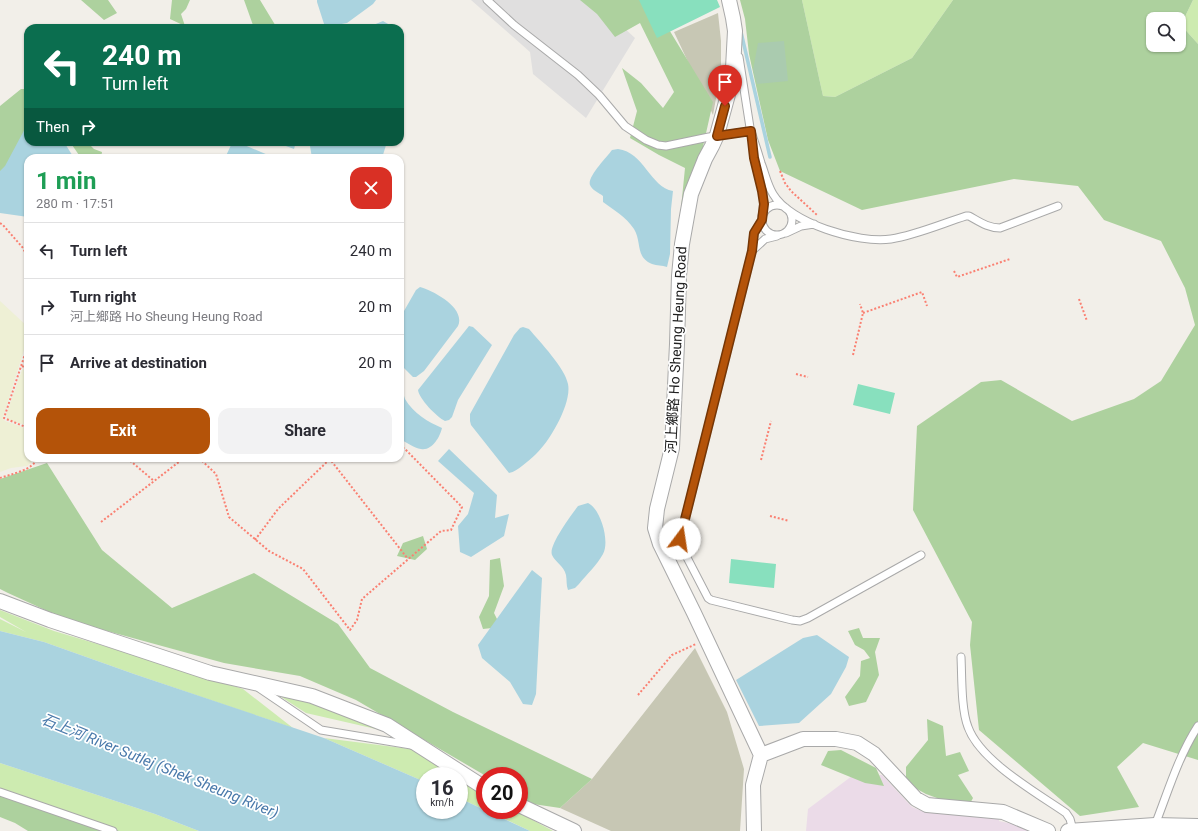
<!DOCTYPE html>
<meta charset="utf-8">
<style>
body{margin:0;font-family:Roboto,"Noto Sans SC",sans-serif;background:#f2f2f3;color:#2b2b33;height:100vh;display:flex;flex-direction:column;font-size:15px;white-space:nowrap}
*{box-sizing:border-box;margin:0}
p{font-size:13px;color:#7c7c81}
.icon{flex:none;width:22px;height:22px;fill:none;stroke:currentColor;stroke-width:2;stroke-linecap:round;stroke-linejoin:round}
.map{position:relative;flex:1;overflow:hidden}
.details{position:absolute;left:24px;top:154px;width:380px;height:308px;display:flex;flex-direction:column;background:#fff;border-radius:12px;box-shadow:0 1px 3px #0004}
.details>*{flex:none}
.guide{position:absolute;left:24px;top:24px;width:380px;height:122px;border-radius:12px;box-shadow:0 1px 3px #0004;background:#0b6e4f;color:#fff;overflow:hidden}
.tools{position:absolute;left:1146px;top:12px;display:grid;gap:8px}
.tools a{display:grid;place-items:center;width:40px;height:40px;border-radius:8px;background:#fff;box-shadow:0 1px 3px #0004;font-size:20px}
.speed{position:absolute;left:416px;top:767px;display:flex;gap:8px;font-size:20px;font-weight:700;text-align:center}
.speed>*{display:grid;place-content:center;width:52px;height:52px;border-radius:50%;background:#fff;box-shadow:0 1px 3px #0004;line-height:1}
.speed small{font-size:10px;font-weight:400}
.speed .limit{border:6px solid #d22;background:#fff;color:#111}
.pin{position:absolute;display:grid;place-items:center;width:34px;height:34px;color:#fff;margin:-41px -17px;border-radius:50% 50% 50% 0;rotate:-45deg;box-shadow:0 0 4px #0007}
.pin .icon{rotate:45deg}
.me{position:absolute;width:44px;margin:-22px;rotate:14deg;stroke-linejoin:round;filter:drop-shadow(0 0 3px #0008)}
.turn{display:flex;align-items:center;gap:14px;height:84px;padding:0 12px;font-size:18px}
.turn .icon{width:52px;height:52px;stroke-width:2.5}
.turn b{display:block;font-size:28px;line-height:34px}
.then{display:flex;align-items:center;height:38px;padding:0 12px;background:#0003;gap:8px;font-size:15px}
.round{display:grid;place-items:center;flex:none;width:42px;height:42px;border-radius:12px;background:#f2f2f3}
.headline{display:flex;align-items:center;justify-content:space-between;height:68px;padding:0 12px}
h1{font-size:24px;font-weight:700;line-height:30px;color:#1e9e55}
.primary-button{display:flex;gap:8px;margin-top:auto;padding:8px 12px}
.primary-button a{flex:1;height:46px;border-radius:12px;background:#b45309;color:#fff;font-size:16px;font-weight:700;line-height:46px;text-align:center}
.primary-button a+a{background:#f2f2f3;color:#2b2b33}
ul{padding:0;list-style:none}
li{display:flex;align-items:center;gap:12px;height:56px;padding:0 12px;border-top:1px solid #e1e1e2}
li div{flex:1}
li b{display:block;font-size:15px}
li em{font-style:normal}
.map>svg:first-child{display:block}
.residential{fill:#e0dfdf}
.industrial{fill:#ebdbe8}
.construction{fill:#c7c7b4}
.farmland{fill:#eef0d5}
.grass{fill:#cdebb0}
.forest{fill:#add19e;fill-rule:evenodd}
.cemetery{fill:#aacbaf}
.pitch{fill:#88e0be}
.water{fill:#aad3df}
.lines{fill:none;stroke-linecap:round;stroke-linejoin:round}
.stream{stroke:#aad3df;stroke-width:3.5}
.service-casing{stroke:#a9a9a9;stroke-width:9}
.minor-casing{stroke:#a9a9a9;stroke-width:16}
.path{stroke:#fa8072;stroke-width:2;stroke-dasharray:2 2;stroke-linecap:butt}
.service{stroke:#fff;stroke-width:7}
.minor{stroke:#fff;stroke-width:14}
.route-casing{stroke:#753606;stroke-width:10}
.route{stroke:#b45309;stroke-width:7}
.labels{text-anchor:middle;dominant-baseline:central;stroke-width:3.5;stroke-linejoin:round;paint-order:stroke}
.street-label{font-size:14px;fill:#222;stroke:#fff}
.water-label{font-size:15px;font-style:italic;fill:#4a7aab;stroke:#fff}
</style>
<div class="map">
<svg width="1198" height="831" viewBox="0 0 1198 831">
<rect width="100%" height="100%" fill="#f2efe9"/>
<path class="residential" d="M471,0H594L635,38L586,118L533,74L530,52Z"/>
<path class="industrial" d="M882,775L912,807L927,813H999V821L1022,826L1035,831H806L808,809L852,776Z"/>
<path class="construction" d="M718,13L721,41V71L713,115L674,32Z
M695,648L727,712L744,769L740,831H611L560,808L592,779Z"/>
<path class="farmland" d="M0,301L28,327V337L3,418L5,421L28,429V458H32L31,463L27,466L11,468L0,472Z
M25,369L28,370V426L9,420L7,418L6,415L22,370Z"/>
<path class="grass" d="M802,0H953L912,58L835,97L823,96Z
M1193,0H1198V44L1181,25Z
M0,610L54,631L188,671L243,689L293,728L134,674L44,642L0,631V619L26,632L0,617Z
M272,691L310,701L389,732L306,713Z
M324,738L418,750L456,776H425V782Z
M0,763L155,814L199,831H120L0,792Z
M459,778L485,794V810L459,798Z
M486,810H514L553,831H530Z"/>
<path class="forest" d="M81,0H108L117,13L104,20Z
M172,0H190L186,9L181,14L185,26L170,19Z
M244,0H260L277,28H254Z
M580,0H651L713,102L700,160L680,218L685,168L659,155L630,138L637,111L622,68L641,83L663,108L674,92L640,23L615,37L597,14Z
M740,0H802L823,96L835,97L912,58L953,0H1193L1181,25L1198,44V760L1143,743L1117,767L1139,807L1080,816L979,730L970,645L972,622L913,510L917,426L981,382L1001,380L1072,421L1134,399L1161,381L1195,325L1185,288L1161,241L1104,220L1078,186L1014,179L862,210L780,171L768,140L749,54L745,19ZM1153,19H1179V45H1153Z
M21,89H28V133L0,177V106Z
M70,142H87L94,149L102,152L101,158H81Z
M47,463L102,550L172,608L254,573L338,624L370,668L453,712L592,779L560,808L533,804L519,796V776H486L356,700L300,676L224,663L67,620L8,593L0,589V479Z
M423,536L427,549L415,560L397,556L403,543Z
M500,558L504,586L494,613L501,627L483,629L479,617L489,596L490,560Z
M859,628L863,638H880L875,652L879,675L866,702L849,706L845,697L860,676L861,661L870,658L864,650L855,645L848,631Z
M927,719L943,726L946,756L960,752L969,771L958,775L973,798L967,809L926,794L906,783V767L928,740Z
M841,750L876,768L884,786L865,783L821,765L828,751Z
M0,792L120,831H28L15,823L0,817Z"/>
<path class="cemetery" d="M784,41L788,81L757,84L753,70L758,43Z"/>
<path class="pitch" d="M639,0H717L720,7L657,38Z
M858,384L895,393L890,414L853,405Z
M731,559L776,564L774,588L729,583Z"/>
<path class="water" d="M317,0H376L373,4L347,23L325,27L317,2Z
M383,21L395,28H366Z
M400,34L404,48L400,68Z
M28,123V142H64L74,158H28V217L0,213V171L5,166Z
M275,142H296L294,149Z
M311,142H387L382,158H312L310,146Z
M234,143L242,144L275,158H225L231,145Z
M618,149C644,152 650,187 673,191L671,209L670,254L667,267C662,265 657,266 652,264C635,257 642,242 634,229C626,217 614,210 603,202V196C599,193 592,190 590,185C587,177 607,157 612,150Z
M420,287C434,291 466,308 458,326L424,371L416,377H413L400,364V318L416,290Z
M469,326L473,327L492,345L458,400L452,417L449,420L445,421C437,417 419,399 418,390Z
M523,327L529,329C540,342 565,368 568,384C572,403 550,441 536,454C532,458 527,462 522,466C518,469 514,472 509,473L471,425L470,421V414L514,335L520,328Z
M400,384C403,389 403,394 405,399C413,413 428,422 442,428C440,437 432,451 421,449C414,448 406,442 400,439Z
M449,449L497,495L495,518L509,514L504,536L471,557L460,552L458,526L468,514L474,493L438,461Z
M588,503C601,509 610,542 603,554C597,565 587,574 579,584L575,588L568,590C566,585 567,580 566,575C564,566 555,562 552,555C548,546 572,514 578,506Z
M532,570L542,578L536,694L532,705L523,704L510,682L482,658L478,645Z
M0,631L44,642L134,674L324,738L425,782V810H459V798L530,831H199L155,814L0,763Z
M817,635L849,657L846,667L831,694L799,723L759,726L736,680L803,638Z"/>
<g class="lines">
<path class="stream" d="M741,32L770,157"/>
<g class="service-casing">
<path id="service" d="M487,0L514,25L578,75L599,95L625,126L646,140L658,145L666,146L709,137L751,131
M739,57L751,134
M751,131C754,141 758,152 761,163C765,173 767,184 773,194C790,223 858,244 891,239C916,235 941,224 966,216H969C980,222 988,228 1000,228L1058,206
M753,146C755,168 768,194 762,216
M762 220a15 15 0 1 1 30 0a15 15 0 1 1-30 0Z
M762,220L754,233L752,251L680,539V544L708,598L711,600L792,620L800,621L808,618L921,555
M786,233L801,226L814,224
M752,251L765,239L777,236
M961,657C962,677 961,709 968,727C980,761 1037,793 1066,813L1070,819L1073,830
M259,688L321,730L411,745
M0,792L113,831
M1155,825C1168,792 1178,757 1198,726"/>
</g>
<g class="minor-casing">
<path id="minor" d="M729,0L733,18L735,31L733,68L729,91L717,135L712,146L705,159L691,194L682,244L679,276L677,344L672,448L657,509L655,528L660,544L694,613L761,755
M0,601L50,620L210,673L312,696L387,725L485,788
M761,755L803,739H836L857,743L874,754L916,799L927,805L1003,812L1048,831
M519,805L574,831
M754,831L753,785L761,755
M1068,831L1155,825L1198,826"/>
</g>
<path class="path" d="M780,171L785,183L791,191L817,215
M0,223L3,225L23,248L27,256V289L28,291
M954,271L957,277L1010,259
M1079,299L1087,321
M863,313L922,292L927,306
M28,345L4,418L28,428
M853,355L863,313L860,304
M22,366L28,369
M796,374L808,377
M127,458L154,481
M199,458L216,474L229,517L269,551L303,569L350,630L357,620L362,599L441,531L451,530L462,507L405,449L400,446
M329,458L408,559
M761,460L771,421
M0,478C11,474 34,470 37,458
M770,516L789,521
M101,522L184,458
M255,540L278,509L331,458
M638,695L672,655L696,644"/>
<use href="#service" class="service"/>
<use href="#minor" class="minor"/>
</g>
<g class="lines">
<g class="route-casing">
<path id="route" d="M680,539L752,251L754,233L762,220L764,204L762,191L754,158L751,131L717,136L725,106"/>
</g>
<use href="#route" class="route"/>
</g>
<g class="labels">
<g class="street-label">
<text transform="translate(676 350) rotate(-87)">河上鄉路 Ho Sheung Heung Road</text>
</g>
<g class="water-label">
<text transform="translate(160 766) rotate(22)">石上河 River Sutlej (Shek Sheung River)</text>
</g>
</g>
</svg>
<div class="tools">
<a><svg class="icon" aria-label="search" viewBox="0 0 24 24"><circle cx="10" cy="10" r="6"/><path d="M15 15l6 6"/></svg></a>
</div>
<div class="speed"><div>16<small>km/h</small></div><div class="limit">20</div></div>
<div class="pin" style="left:725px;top:106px;background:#d93025"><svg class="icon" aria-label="arrive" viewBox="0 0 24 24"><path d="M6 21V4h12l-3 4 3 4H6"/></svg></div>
<svg class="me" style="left:680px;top:539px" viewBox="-20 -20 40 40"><circle r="19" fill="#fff"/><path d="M0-13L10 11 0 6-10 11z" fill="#b45309"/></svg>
<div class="guide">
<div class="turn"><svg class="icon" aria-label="left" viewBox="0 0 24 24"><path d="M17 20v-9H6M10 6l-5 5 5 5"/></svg><div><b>240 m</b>Turn left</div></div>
<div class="then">Then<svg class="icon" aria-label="right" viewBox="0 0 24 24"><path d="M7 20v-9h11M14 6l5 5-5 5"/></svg></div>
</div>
<section class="details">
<div class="headline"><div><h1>1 min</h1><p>280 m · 17:51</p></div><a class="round" style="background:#d93025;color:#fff"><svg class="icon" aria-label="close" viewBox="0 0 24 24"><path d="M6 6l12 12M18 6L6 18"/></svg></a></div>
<ul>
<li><svg class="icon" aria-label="left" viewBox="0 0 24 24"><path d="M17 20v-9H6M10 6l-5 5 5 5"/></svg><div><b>Turn left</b></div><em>240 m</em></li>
<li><svg class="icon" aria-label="right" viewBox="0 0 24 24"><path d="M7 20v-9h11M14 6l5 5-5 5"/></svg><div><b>Turn right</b><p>河上鄉路 Ho Sheung Heung Road</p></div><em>20 m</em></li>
<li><svg class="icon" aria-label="arrive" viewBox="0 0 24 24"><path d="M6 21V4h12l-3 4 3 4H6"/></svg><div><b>Arrive at destination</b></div><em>20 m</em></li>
</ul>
<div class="primary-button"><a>Exit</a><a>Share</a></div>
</section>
</div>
